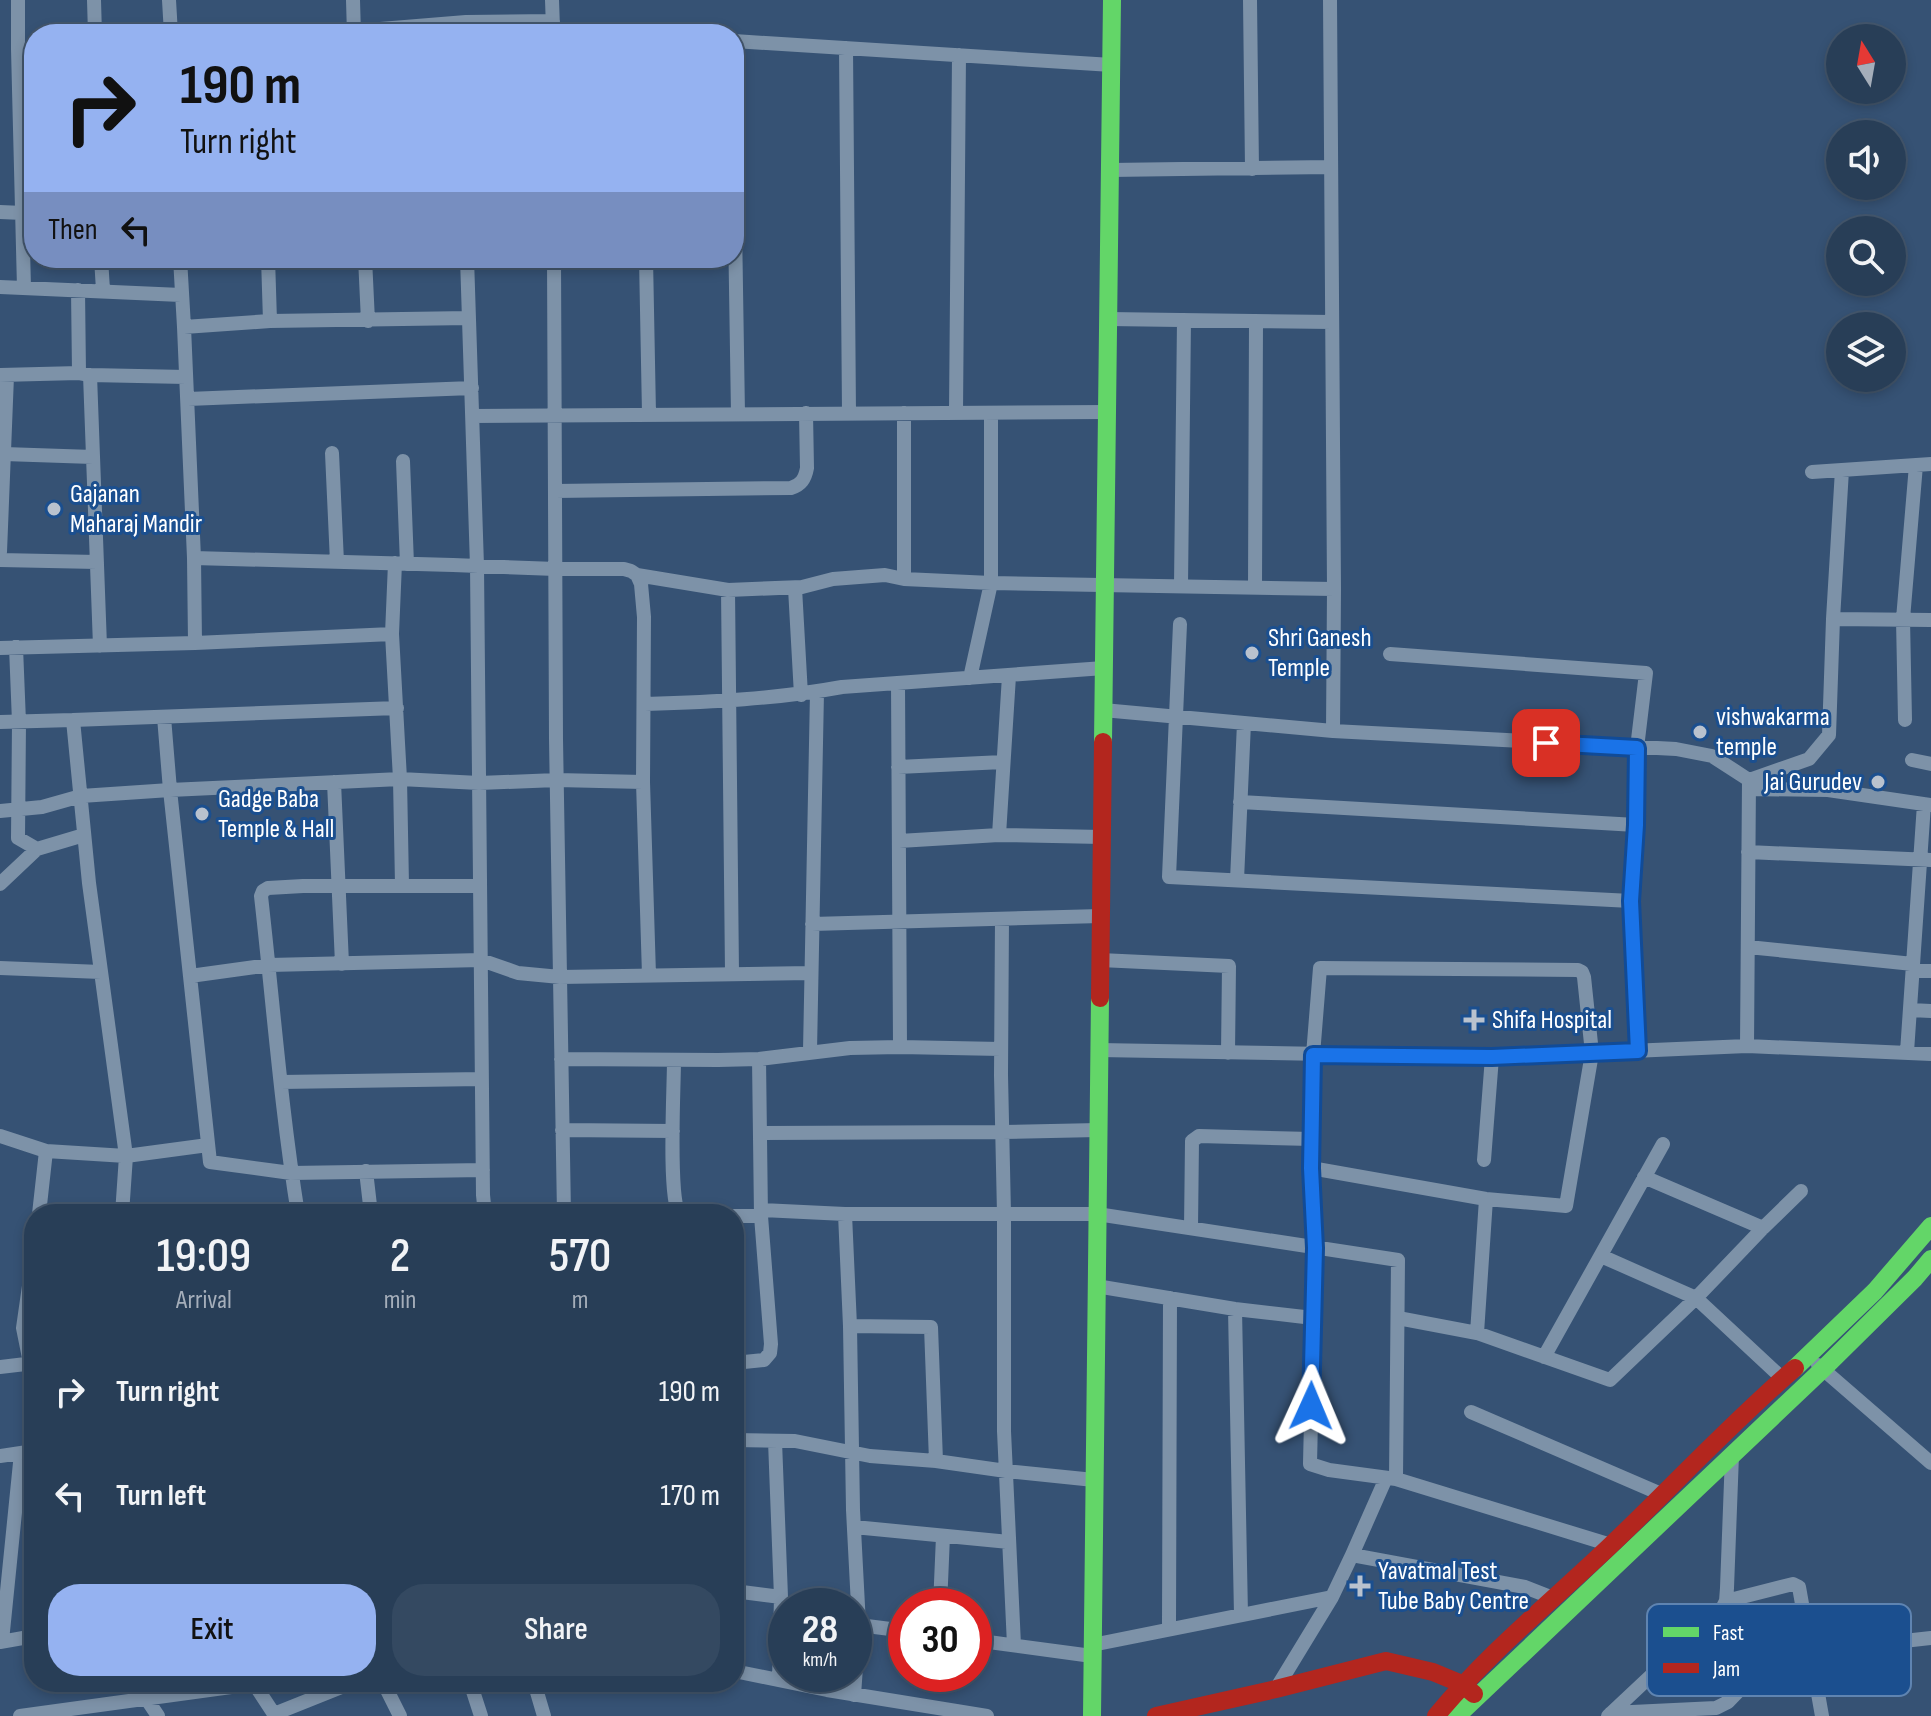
<!DOCTYPE html>
<style>
body{margin:0;font-family:"Sofia Sans Condensed",sans-serif;background:#344961;color:#f1f3f6;height:100vh;display:flex;flex-direction:column;font-size:30px;white-space:nowrap}
*{box-sizing:border-box;margin:0}
p{font-size:26px;color:#a5aeba}
.icon{flex:none;width:44px;height:44px;fill:none;stroke:currentColor;stroke-width:2;stroke-linecap:round;stroke-linejoin:round}
.map{position:relative;flex:1;overflow:hidden}
.panel{position:absolute;left:24px;top:1204px;width:720px;height:488px;display:flex;flex-direction:column;background:#283e57;border-radius:32px;box-shadow:0 4px 12px #0003,0 0 0 2px #44576d}
.panel>*{flex:none}
.hud{position:absolute;left:24px;top:24px;width:720px;height:244px;border-radius:32px;box-shadow:0 4px 12px #0003,0 0 0 2px #44576d;background:#95b2f1;color:#111;overflow:hidden}
.needle{width:52px;rotate:349deg}
.tools{position:absolute;left:1826px;top:24px;display:grid;gap:16px}
.tools a{display:grid;place-items:center;width:80px;height:80px;border-radius:50%;background:#283e57;box-shadow:0 4px 12px #0003,0 0 0 2px #44576d;font-size:40px}
.speed{position:absolute;left:768px;top:1588px;display:flex;gap:16px;font-size:40px;font-weight:700;text-align:center}
.speed>*{display:grid;place-content:center;width:104px;height:104px;border-radius:50%;background:#283e57;box-shadow:0 4px 12px #0003,0 0 0 2px #44576d;line-height:1}
.speed small{font-size:20px;font-weight:400}
.speed .limit{border:12px solid #d22;background:#fff;color:#111}
.pin{position:absolute;display:grid;place-items:center;width:68px;height:68px;color:#fff;margin:-34px;border-radius:16px;box-shadow:0 4px 12px #0006}
.me{position:absolute;width:88px;margin:-44px;rotate:1deg;stroke-linejoin:round;filter:drop-shadow(0 0 6px #0008)}
.turn{display:flex;align-items:center;gap:28px;height:168px;padding:0 24px;font-size:36px}
.turn .icon{width:104px;height:104px;stroke-width:2.5}
.turn b{display:block;font-size:56px;line-height:68px}
.then{display:flex;align-items:center;height:76px;padding:0 24px;background:#0003;gap:16px;font-size:30px}
.eta{display:flex;justify-content:space-evenly;align-items:center;height:136px;text-align:center}
.eta b{font-size:48px;font-weight:600;line-height:56px}
.button{display:flex;gap:16px;margin-top:auto;padding:16px 24px}
.button a{flex:1;height:92px;border-radius:32px;background:#95b2f1;color:#111;font-size:32px;font-weight:600;line-height:92px;text-align:center}
.button a+a{background:#344961;color:#f1f3f6}
ul{padding:0;list-style:none}
li{display:flex;align-items:center;gap:24px;height:104px;padding:0 24px}
li div{flex:1}
li b{display:block;font-size:30px}
li em{font-style:normal}
.map>svg:first-child{display:block}
.lines{fill:none;stroke-linecap:round;stroke-linejoin:round}
.street{stroke:#7d92a8;stroke-width:14}
.fast{stroke:#63d668;stroke-width:18}
.jam{stroke:#b3261e;stroke-width:18}
.route-casing{stroke:#114b97;stroke-width:20}
.route{stroke:#1a73e8;stroke-width:14}
.poi-dot{fill:#b9c2ce;stroke:#1b4f8f;stroke-width:3}
.labels{text-anchor:middle;dominant-baseline:central;stroke-width:6;stroke-linejoin:round;paint-order:stroke}
.poi-label{font-size:26px;fill:#fff;stroke:#1b4f8f;text-anchor:start}
.key{fill:#1b4f8f;stroke:#5f84b1;stroke-width:2}
.key-label{font-size:22px;fill:#fff}
</style>
<div class="map">
<svg width="1931" height="1716" viewBox="0 0 1931 1716">
<rect width="100%" height="100%" fill="#365274"/>
<g class="lines">
<path class="street" d="M18,0V49L24,288
M94,0L95,34
M169,0L171,34
M353,0L354,34
M552,0L553,28
M1250,0L1252,169
M1330,0L1334,589L1333,731
M553,30L614,34
M319,34L466,22L553,21
M734,41L1112,65
M846,48L849,413
M734,162L738,414
M1110,170L1331,167
M0,212L23,213
M101,258L103,290
M180,258L184,327L270,321L469,318
M268,258L270,321
M365,258L368,321
M467,258L477,566L483,1195L485,1214
M554,258L556,739L564,1214
M646,258L649,414
M0,287L181,295
M78,290L79,373
M1108,319L1332,322
M184,327L194,558L195,643
M0,375L79,373L90,375L186,377
M90,375L100,646
M188,399L472,388
M956,412L959,55
M473,416L1107,412
M332,453L337,562
M4,454L93,457
M403,461L407,564
M1812,472L1931,464
M555,491L791,488C801,485 805,479 807,468L806,413
M0,552L7,376
M194,558L453,565L556,569H624L631,571L637,575L641,584L644,617L643,782L649,975
M0,560L97,562
M395,563L392,634L400,779L402,885
M637,575L728,590L802,587L833,579L885,575L904,579L991,583L1334,589
M904,579V413
M1181,586L1184,320
M1255,587L1256,321
M795,588L801,695
M728,590L732,973
M1833,619L1931,620
M1180,624L1169,877L1631,901
M0,648L195,643L392,634
M1390,654L1646,673L1637,748L1636,825L1631,901L1638,1051
M970,678L991,583V413
M898,683L900,1047
M645,704C711,702 777,699 842,687L1104,668
M1103,710L1333,731L1676,749L1712,756L1749,780
M164,717L170,790L210,1162L291,1173L483,1170
M73,720L397,708
M1905,720L1903,619L1916,465
M0,722L73,720L89,883L126,1156L122,1214
M1912,760L1931,764
M898,767L1003,762
M1749,780L1809,759L1829,735L1833,619L1842,470
M334,782L342,964
M1749,789L1828,790L1931,805
M1240,802L1636,825
M0,811L42,807L81,796L170,790L400,779L479,783L557,780L643,782
M999,835L1009,676
M899,841L999,835L1102,837
M37,849L84,835
M1748,852L1931,860
M1237,880L1244,723
M0,884L37,849L18,838L19,722L16,647
M1002,919L1001,1075L1004,1214V1431L1014,1645
M812,924L1101,916
M1748,947L1913,964
M1100,960L1229,966L1228,1053
M0,968L101,972
M1913,971H1931
M190,976L269,965L481,960L518,973L560,977L811,973
M1910,1010L1931,1011
M1747,1046L1749,780
M1099,1050L1492,1057L1747,1046L1931,1054
M810,1051L817,692
M1907,1052L1924,804
M561,1059L718,1060L759,1059L850,1048L900,1047L1001,1049
M674,1060C674,1088 668,1195 679,1214
M281,1082L482,1079
M562,1130L673,1131
M760,1133L1002,1132L1098,1130
M0,1136L46,1151L126,1156L208,1145
M1484,1160L1492,1057
M1311,1168L1486,1199L1566,1206L1592,1053L1584,977L1582,972L1578,970L1320,968L1313,1055L1311,1139L1315,1248L1310,1464L1329,1470L1396,1479L1611,1545
M366,1171L371,1214
M1644,1177L1763,1228
M761,1210L845,1214H1097L1398,1260L1396,1479
M39,1214L46,1151
M298,1214C281,1109 273,1002 261,896L263,891L268,888L303,886H480
M845,1214L850,1326L853,1510L859,1625L854,1695
M734,1216H761
M1191,1228L1192,1141L1199,1136L1311,1139
M1601,1256L1696,1298L1783,1379
M1096,1286L1235,1309L1313,1318
M1235,1309L1241,1615
M1398,1318L1477,1333L1610,1380L1696,1298L1763,1228L1801,1191
M850,1326L931,1327L936,1461
M1477,1333L1486,1199
M1544,1357L1663,1144
M30,1363L23,1328L34,1251
M734,1363L764,1360L770,1353L771,1344L761,1216L759,1059
M1818,1365L1931,1463
M0,1367L34,1363
M1471,1412L1661,1494
M734,1440L795,1441L870,1456L936,1461L1006,1471L1094,1480
M775,1441L781,1597L779,1680
M0,1456L34,1451
M854,1527L1009,1542
M1352,1555L1386,1478
M734,1591L781,1597
M1726,1601L1793,1584L1799,1587L1822,1716
M940,1606L943,1536
M859,1625L906,1631
M1169,1629L1170,1298
M974,1640L1092,1656
M2,1641L21,1453
M0,1642L34,1636
M1092,1645L1332,1597L1352,1555L1525,1587L1553,1598
M1859,1646L1931,1638
M734,1671L827,1690L987,1716
M253,1682L274,1714L354,1682
M383,1682L400,1716
M470,1682L481,1716
M534,1682L544,1716
M1276,1689L1332,1597
M146,1698L158,1716
M1611,1713L1716,1708L1728,1702L1758,1671L1764,1668L1813,1658
M20,1716L253,1684
M1608,1716L1722,1609L1726,1601L1727,1588L1732,1455"/>
<path class="fast" d="M1103,742L1112,0
M1795,1368L1875,1291L1931,1226
M1092,1716L1100,998
M1457,1716L1823,1369L1915,1278L1931,1259"/>
<path class="jam" d="M1100,998L1103,742
M1156,1716L1276,1689L1386,1661L1433,1672L1462,1684L1474,1694
M1436,1716C1488,1653 1551,1602 1610,1546C1672,1487 1730,1424 1795,1368"/>
</g>
<g class="lines">
<g class="route-casing">
<path id="route" d="M1311,1406L1315,1248L1311,1168L1313,1055L1492,1057L1638,1051L1631,901L1636,825L1637,748L1546,743"/>
</g>
<use href="#route" class="route"/>
</g>
<g class="poi-dot">
<circle cx="54" cy="509" r="8"/>
<circle cx="1252" cy="653" r="8"/>
<circle cx="1700" cy="732" r="8"/>
<circle cx="1878" cy="782" r="8"/>
<circle cx="202" cy="814" r="8"/>
<path d="M1470 1008h8v8h8v8h-8v8h-8v-8h-8v-8h8z"/>
<path d="M1356 1574h8v8h8v8h-8v8h-8v-8h-8v-8h8z"/>
</g>
<g class="labels">
<g class="poi-label">
<text x="70" y="494">Gajanan<tspan x="70" dy="30">Maharaj Mandir</tspan></text>
<text x="1268" y="638">Shri Ganesh<tspan x="1268" dy="30">Temple</tspan></text>
<text x="1716" y="717">vishwakarma<tspan x="1716" dy="30">temple</tspan></text>
<text x="1862" y="782" text-anchor="end">Jai Gurudev</text>
<text x="218" y="799">Gadge Baba<tspan x="218" dy="30">Temple &amp; Hall</tspan></text>
<text x="1492" y="1020">Shifa Hospital</text>
<text x="1378" y="1571">Yavatmal Test<tspan x="1378" dy="30">Tube Baby Centre</tspan></text>
</g>
</g>
<rect x="1647" y="1604" width="264" height="92" rx="12" class="key"/>
<rect x="1663" y="1627" width="36" height="10" fill="#63d668"/>
<rect x="1663" y="1663" width="36" height="10" fill="#b3261e"/>
<g class="key-label">
<text x="1713" y="1640">Fast</text>
<text x="1713" y="1676">Jam</text>
</g>
</svg>
<div class="tools">
<a><svg class="needle" viewBox="-14 -14 28 28"><path d="M0-13l5 13h-10z" fill="#e53935"/><path d="M0 13l5-13h-10z" fill="#a5aeba"/></svg></a>
<a><svg class="icon" aria-label="sound" viewBox="0 0 24 24"><path d="M4 9h4l5-4v14l-5-4H4zM17 9q2 3 0 6"/></svg></a>
<a><svg class="icon" aria-label="search" viewBox="0 0 24 24"><circle cx="10" cy="10" r="6"/><path d="M15 15l6 6"/></svg></a>
<a><svg class="icon" aria-label="layers" viewBox="0 0 24 24"><path d="M12 4l9 5-9 5-9-5zM3 14l9 5 9-5"/></svg></a>
</div>
<div class="speed"><div>28<small>km/h</small></div><div class="limit">30</div></div>
<div class="pin" style="left:1546px;top:743px;background:#d93025"><svg class="icon" aria-label="arrive" viewBox="0 0 24 24"><path d="M6 21V4h12l-3 4 3 4H6"/></svg></div>
<svg class="me" style="left:1311px;top:1406px" viewBox="-20 -20 40 40"><path d="M0-17L14 15 0 8-14 15z" fill="#1a73e8" stroke="#fff" stroke-width="4"/></svg>
<div class="hud">
<div class="turn"><svg class="icon" aria-label="right" viewBox="0 0 24 24"><path d="M7 20v-9h11M14 6l5 5-5 5"/></svg><div><b>190 m</b>Turn right</div></div>
<div class="then">Then<svg class="icon" aria-label="left" viewBox="0 0 24 24"><path d="M17 20v-9H6M10 6l-5 5 5 5"/></svg></div>
</div>
<section class="panel">
<div class="eta">
<div><b>19:09</b><p>Arrival</p></div>
<div><b>2</b><p>min</p></div>
<div><b>570</b><p>m</p></div>
</div>
<ul>
<li><svg class="icon" aria-label="right" viewBox="0 0 24 24"><path d="M7 20v-9h11M14 6l5 5-5 5"/></svg><div><b>Turn right</b></div><em>190 m</em></li>
<li><svg class="icon" aria-label="left" viewBox="0 0 24 24"><path d="M17 20v-9H6M10 6l-5 5 5 5"/></svg><div><b>Turn left</b></div><em>170 m</em></li>
</ul>
<div class="button"><a>Exit</a><a>Share</a></div>
</section>
</div>
